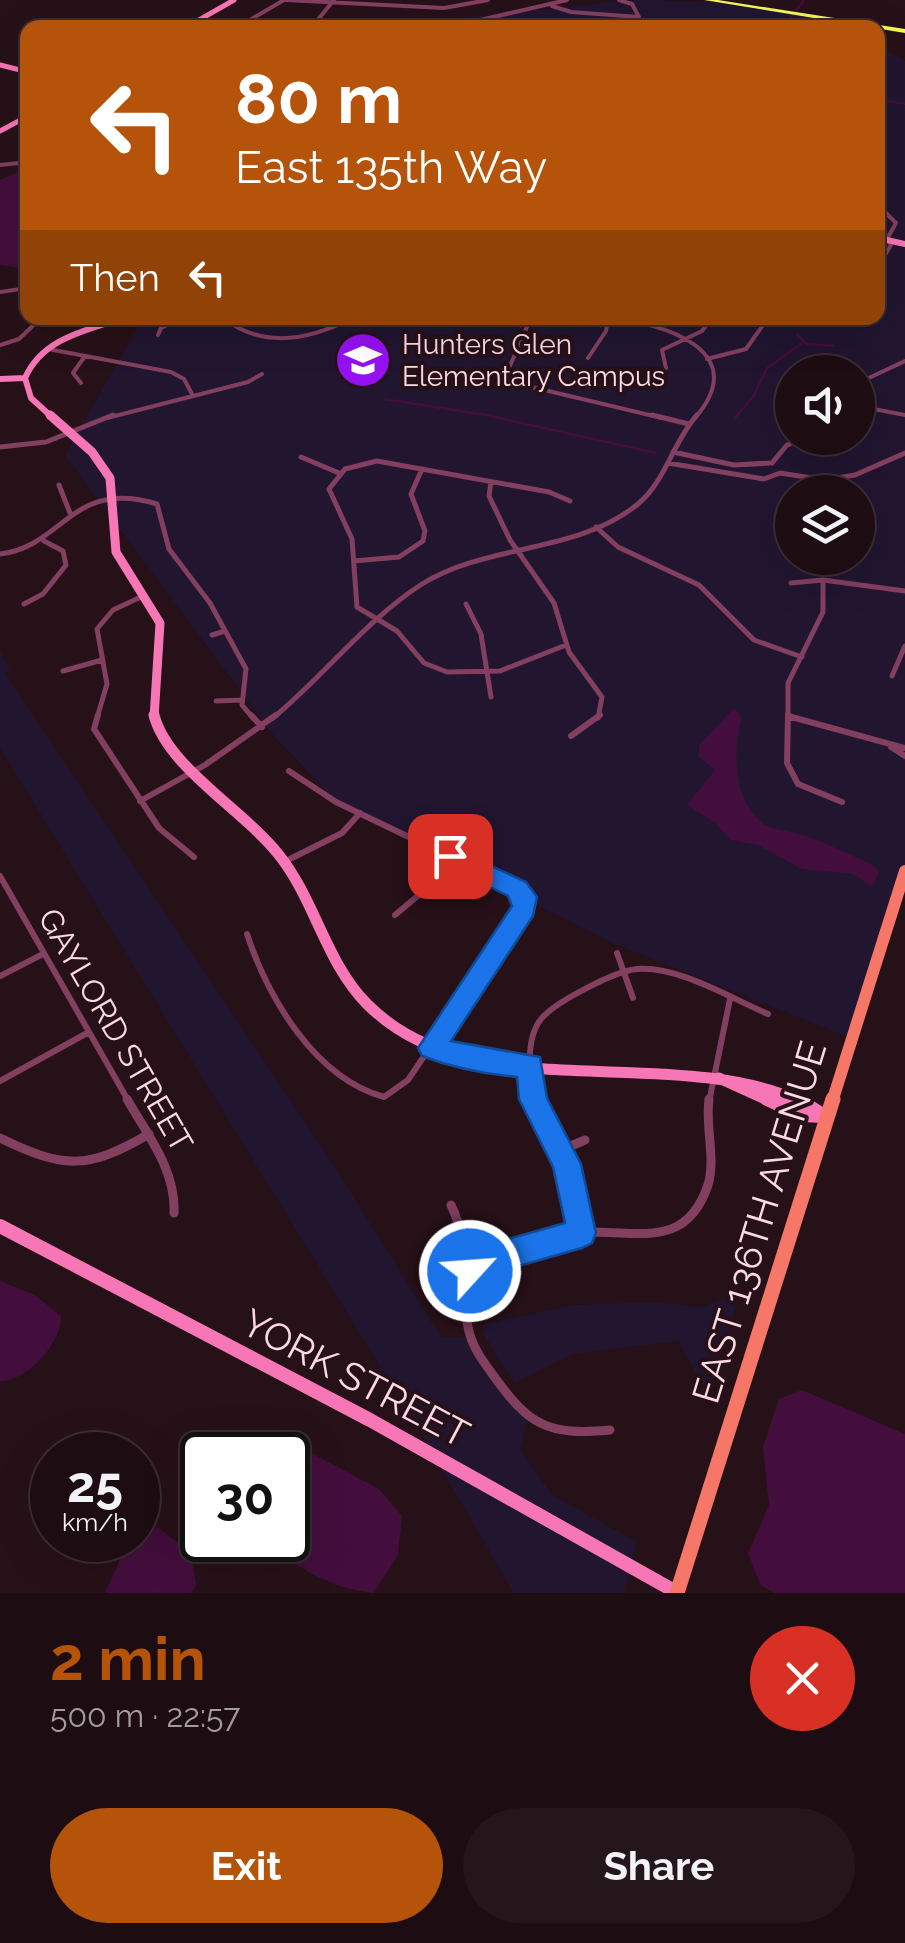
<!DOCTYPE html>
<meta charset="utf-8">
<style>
body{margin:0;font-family:Raleway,sans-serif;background:#25161b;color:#f1f3f6;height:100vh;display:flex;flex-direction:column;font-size:38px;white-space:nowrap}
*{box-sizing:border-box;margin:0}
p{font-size:32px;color:#a09c9f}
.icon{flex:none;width:55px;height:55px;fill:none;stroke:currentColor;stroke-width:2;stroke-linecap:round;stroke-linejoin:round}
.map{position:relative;height:1593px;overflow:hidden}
.panel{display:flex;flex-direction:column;background:#1d0d12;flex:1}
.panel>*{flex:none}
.hud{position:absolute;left:20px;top:20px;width:865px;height:305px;border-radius:20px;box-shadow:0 10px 40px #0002,0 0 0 2px #3b2d32;background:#b45309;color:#fff;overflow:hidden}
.fabs{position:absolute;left:775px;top:355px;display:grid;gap:20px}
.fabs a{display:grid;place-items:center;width:100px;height:100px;border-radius:50%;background:#1d0d12;box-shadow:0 10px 40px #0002,0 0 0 2px #3b2d32;font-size:50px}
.speed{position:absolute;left:30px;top:1432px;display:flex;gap:20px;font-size:50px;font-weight:700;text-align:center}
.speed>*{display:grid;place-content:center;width:130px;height:130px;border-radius:50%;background:#1d0d12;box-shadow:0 10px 40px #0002,0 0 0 2px #3b2d32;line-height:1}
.speed small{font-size:25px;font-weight:400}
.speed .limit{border:5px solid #111;border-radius:15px;background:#fff;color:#111}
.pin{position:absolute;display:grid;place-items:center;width:85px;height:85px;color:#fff;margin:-42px;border-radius:20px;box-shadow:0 5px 15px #0006}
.me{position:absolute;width:110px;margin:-55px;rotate:64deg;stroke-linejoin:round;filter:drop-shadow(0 0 8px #0008)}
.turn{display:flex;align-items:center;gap:35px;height:210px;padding:0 50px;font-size:45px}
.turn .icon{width:130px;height:130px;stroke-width:2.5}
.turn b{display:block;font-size:70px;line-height:85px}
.then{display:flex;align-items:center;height:95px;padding:0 50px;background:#0003;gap:20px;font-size:38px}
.round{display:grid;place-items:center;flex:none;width:105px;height:105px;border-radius:52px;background:#25161b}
.overview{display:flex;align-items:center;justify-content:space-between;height:170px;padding:0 50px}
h1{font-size:60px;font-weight:700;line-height:75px;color:#b45309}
.primary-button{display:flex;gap:20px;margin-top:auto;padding:20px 50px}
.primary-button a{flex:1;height:115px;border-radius:60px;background:#b45309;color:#fff;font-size:40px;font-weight:700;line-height:115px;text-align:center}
.primary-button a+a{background:#25161b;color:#f1f3f6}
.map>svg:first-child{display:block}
.green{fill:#211530;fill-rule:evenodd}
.water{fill:#430e3d}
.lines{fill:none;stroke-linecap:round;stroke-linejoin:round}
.stream{stroke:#430e3d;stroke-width:2.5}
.street-far3{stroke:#833f5f;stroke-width:4}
.street-far2{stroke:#833f5f;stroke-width:5}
.street-far1{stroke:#833f5f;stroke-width:6}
.street{stroke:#833f5f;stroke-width:9}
.secondary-far4{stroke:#f776b5;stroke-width:5}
.secondary-far3{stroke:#f776b5;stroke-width:6}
.secondary-far2{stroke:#f776b5;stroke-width:9}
.secondary-far1{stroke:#f776b5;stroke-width:11}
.secondary{stroke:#f776b5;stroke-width:14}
.primary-far1{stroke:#f67767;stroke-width:12}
.primary{stroke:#f67767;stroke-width:15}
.highway{fill:#f4f65b;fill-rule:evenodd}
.route{fill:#1a73e8;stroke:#114b97;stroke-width:2.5}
.labels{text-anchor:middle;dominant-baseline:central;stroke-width:8;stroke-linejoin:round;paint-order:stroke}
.far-poi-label{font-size:28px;fill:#fdd9e7;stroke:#271118;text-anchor:start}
.street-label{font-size:32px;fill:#fdd9e7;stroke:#271118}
.near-street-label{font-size:38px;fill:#fdd9e7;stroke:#271118}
</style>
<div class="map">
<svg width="905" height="1593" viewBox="0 0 905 1593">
<rect width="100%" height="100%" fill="#271118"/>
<path class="green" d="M632,0C690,0 787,4 841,27L357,28Z
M878,46L905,61V877L848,1037L608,941L337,802L274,736L65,455L143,318H878ZM792,372H858V438H792ZM792,492H858V558H792Z
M0,651L10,669L5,674L331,1161L435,1327L442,1337L470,1338L528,1420L520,1449L552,1495L637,1542L624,1593H514L410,1415L0,748Z
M735,1295L739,1297L707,1393L678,1341L573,1354L514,1383L483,1333L484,1324L574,1305L654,1302L701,1307Z"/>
<path class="water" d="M27,168V269L0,265V180Z
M734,708L742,718C732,751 733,804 766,825C777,831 791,831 803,835C827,843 852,855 874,866L879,871L875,883L871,886L853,874L802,869L758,845L730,840L716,823L687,805L715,770L699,757V745Z
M0,1281L35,1295L61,1316C62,1343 27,1381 0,1381Z
M802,1390L905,1434V1593H775L761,1586L748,1553L769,1505L763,1446L779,1399Z
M287,1440L379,1489L402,1516L398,1554L374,1593C332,1589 296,1568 265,1540H288V1455H248Z
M159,1528L191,1553L196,1585L191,1593H105L129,1540H138V1530Z"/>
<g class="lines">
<path class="stream" d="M790,28L788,21L804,0
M878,99L905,104
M797,334L806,344L834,346
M384,399L486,415L656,453
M735,418L753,397L767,368L802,343"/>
<path class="street-far3" d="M286,0L444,8L488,0
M552,6L571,12L639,17L632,4L619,0
M319,22L454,26L567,0
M194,23L222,28
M236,28L284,0
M311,28L334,0
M0,165L28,162
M878,205L896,223L878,255
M878,267L891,245L888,240
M0,292L28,288
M223,318C263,349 310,340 352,318
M511,318H584
M610,318C664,323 753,351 695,418
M530,320L509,368L519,384L662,418
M158,335L161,328L182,318
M0,345L19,339L41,318
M48,349L171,372L184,379L192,394
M588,358L606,331L608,318
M707,359L746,349L768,318
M661,374L666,368L662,350L702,331L712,318
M81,383L73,373L85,356
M858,383L905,361
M858,406L905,415
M107,418L248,382L262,374"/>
<path class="street-far2" d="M652,415L689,424
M0,447L46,442L113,415
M673,452L734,465L771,463
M301,457L339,473
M668,463L764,479L780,473L825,480L855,475L905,453
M772,463L787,445L805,438
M491,482L489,496L510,540L554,603L569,652L602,697L598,718
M59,485L70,513
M596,527L618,547L699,585L754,640L802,657
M0,554C63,547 72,478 157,504L169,549L210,603L246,669L242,705L253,718
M354,561L399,557L423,541L425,531L411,494L422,469
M791,583L823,580L905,591
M24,604L43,594L66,565L63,551L44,541
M466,604L481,634L491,697
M212,635L225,631
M566,645L500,671L447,672L424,663L397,631L357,607L352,539L329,489L345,469L377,461L549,492L570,501
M63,671L102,660
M892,676L905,646
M216,701L242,700
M788,716L794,718
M97,718L107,684L97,629L113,610L143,596
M273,718C324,676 366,620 422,584C488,543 577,554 638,504C665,482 673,442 697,415
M788,718V683L823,612V580"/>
<path class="street-far1" d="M98,715L94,729L159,828L194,857
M251,715L262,727
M788,715L787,763L798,784L842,802
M788,716L905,748
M571,736L600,715
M891,747L905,756
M140,801L205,765L276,715
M284,862L342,833L360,813
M0,876L129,1102
M395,915L426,889L450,856
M247,934C268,998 315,1078 384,1097L408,1080L524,908L525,897L517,889L336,802L289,771
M617,953L633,998
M0,976L43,954
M0,1081L89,1032
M534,1102C529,1079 525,1039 541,1019C555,1002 615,971 637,969C679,966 730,998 768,1014
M709,1102L730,999"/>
<path class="street" d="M127,1099C148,1136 176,1170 174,1213
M533,1099L567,1165L582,1233
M0,1138C64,1169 87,1170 149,1134
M559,1151L585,1140
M451,1205C473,1251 458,1281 468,1327C471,1345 482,1360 493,1375C529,1425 547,1436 610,1430
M470,1255C508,1254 532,1242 569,1235C624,1223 683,1259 708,1185C716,1159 705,1126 709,1099"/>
<path class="secondary-far4" d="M185,28L234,0
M0,65L28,72
M0,131L28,116"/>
<path class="secondary-far3" d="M878,238L905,244
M25,378L31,398L53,418
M25,378C43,338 85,331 123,318
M0,379L25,378"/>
<path class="secondary-far2" d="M50,415L92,452L110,478L116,552L160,623L154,718"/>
<path class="secondary-far1" d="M154,715C167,767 245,811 279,855C315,900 326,963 367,1004C474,1112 667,1041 802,1102
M719,1078L772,1102"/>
<path class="secondary" d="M767,1099L802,1115L824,1116
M797,1099L824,1116
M0,1226L370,1420L678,1593"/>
<path class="primary-far1" d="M832,1102L905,871"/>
<path class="primary" d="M677,1593L833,1099"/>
<path class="highway" d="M704,0H718L905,29V33Z"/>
</g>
<path class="route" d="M450,847L526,882L537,897L533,916L451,1041L540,1057L547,1098L581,1164L596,1233L592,1243L582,1248L508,1269L485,1270L481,1281L470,1286L459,1281L455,1271L460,1244L508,1239L565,1223L553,1167L519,1099L517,1077C484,1074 453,1068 422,1056L418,1048L512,906L508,896L442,863V850Z"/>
<defs>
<g id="school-disc" transform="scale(2.875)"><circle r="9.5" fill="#9511f1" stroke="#271118"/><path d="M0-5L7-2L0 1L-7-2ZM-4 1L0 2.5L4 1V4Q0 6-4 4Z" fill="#fff"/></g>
</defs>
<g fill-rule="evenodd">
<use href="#school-disc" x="363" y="360"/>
</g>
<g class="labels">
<g class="far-poi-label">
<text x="402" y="344">Hunters Glen<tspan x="402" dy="32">Elementary Campus</tspan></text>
</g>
<g class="street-label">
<text transform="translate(116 1030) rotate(60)">GAYLORD STREET</text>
</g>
<g class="near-street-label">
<text transform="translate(759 1222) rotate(-73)">EAST 136TH AVENUE</text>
<text transform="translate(356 1378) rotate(28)">YORK STREET</text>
</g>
</g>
</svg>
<div class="fabs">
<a><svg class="icon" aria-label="sound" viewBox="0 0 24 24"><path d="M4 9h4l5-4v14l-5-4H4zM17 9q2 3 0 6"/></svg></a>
<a><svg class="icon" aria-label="layers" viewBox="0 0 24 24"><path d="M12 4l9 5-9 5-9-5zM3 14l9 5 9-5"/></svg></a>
</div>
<div class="speed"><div>25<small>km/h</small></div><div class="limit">30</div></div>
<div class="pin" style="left:450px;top:856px;background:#d93025"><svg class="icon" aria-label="arrive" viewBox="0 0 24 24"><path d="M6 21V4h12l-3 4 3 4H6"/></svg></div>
<svg class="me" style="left:470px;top:1271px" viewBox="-20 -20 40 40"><circle r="17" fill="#1a73e8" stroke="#fff" stroke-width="3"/><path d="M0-11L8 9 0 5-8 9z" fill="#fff"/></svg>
<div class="hud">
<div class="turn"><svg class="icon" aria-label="left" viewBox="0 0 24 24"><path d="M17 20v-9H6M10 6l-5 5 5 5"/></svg><div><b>80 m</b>East 135th Way</div></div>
<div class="then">Then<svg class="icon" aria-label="left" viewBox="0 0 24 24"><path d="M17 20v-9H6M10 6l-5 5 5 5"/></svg></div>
</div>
</div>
<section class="panel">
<div class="overview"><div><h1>2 min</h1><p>500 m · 22:57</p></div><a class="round" style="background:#d93025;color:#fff"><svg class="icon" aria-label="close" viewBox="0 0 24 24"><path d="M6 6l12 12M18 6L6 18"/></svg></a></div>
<div class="primary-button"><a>Exit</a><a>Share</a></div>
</section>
